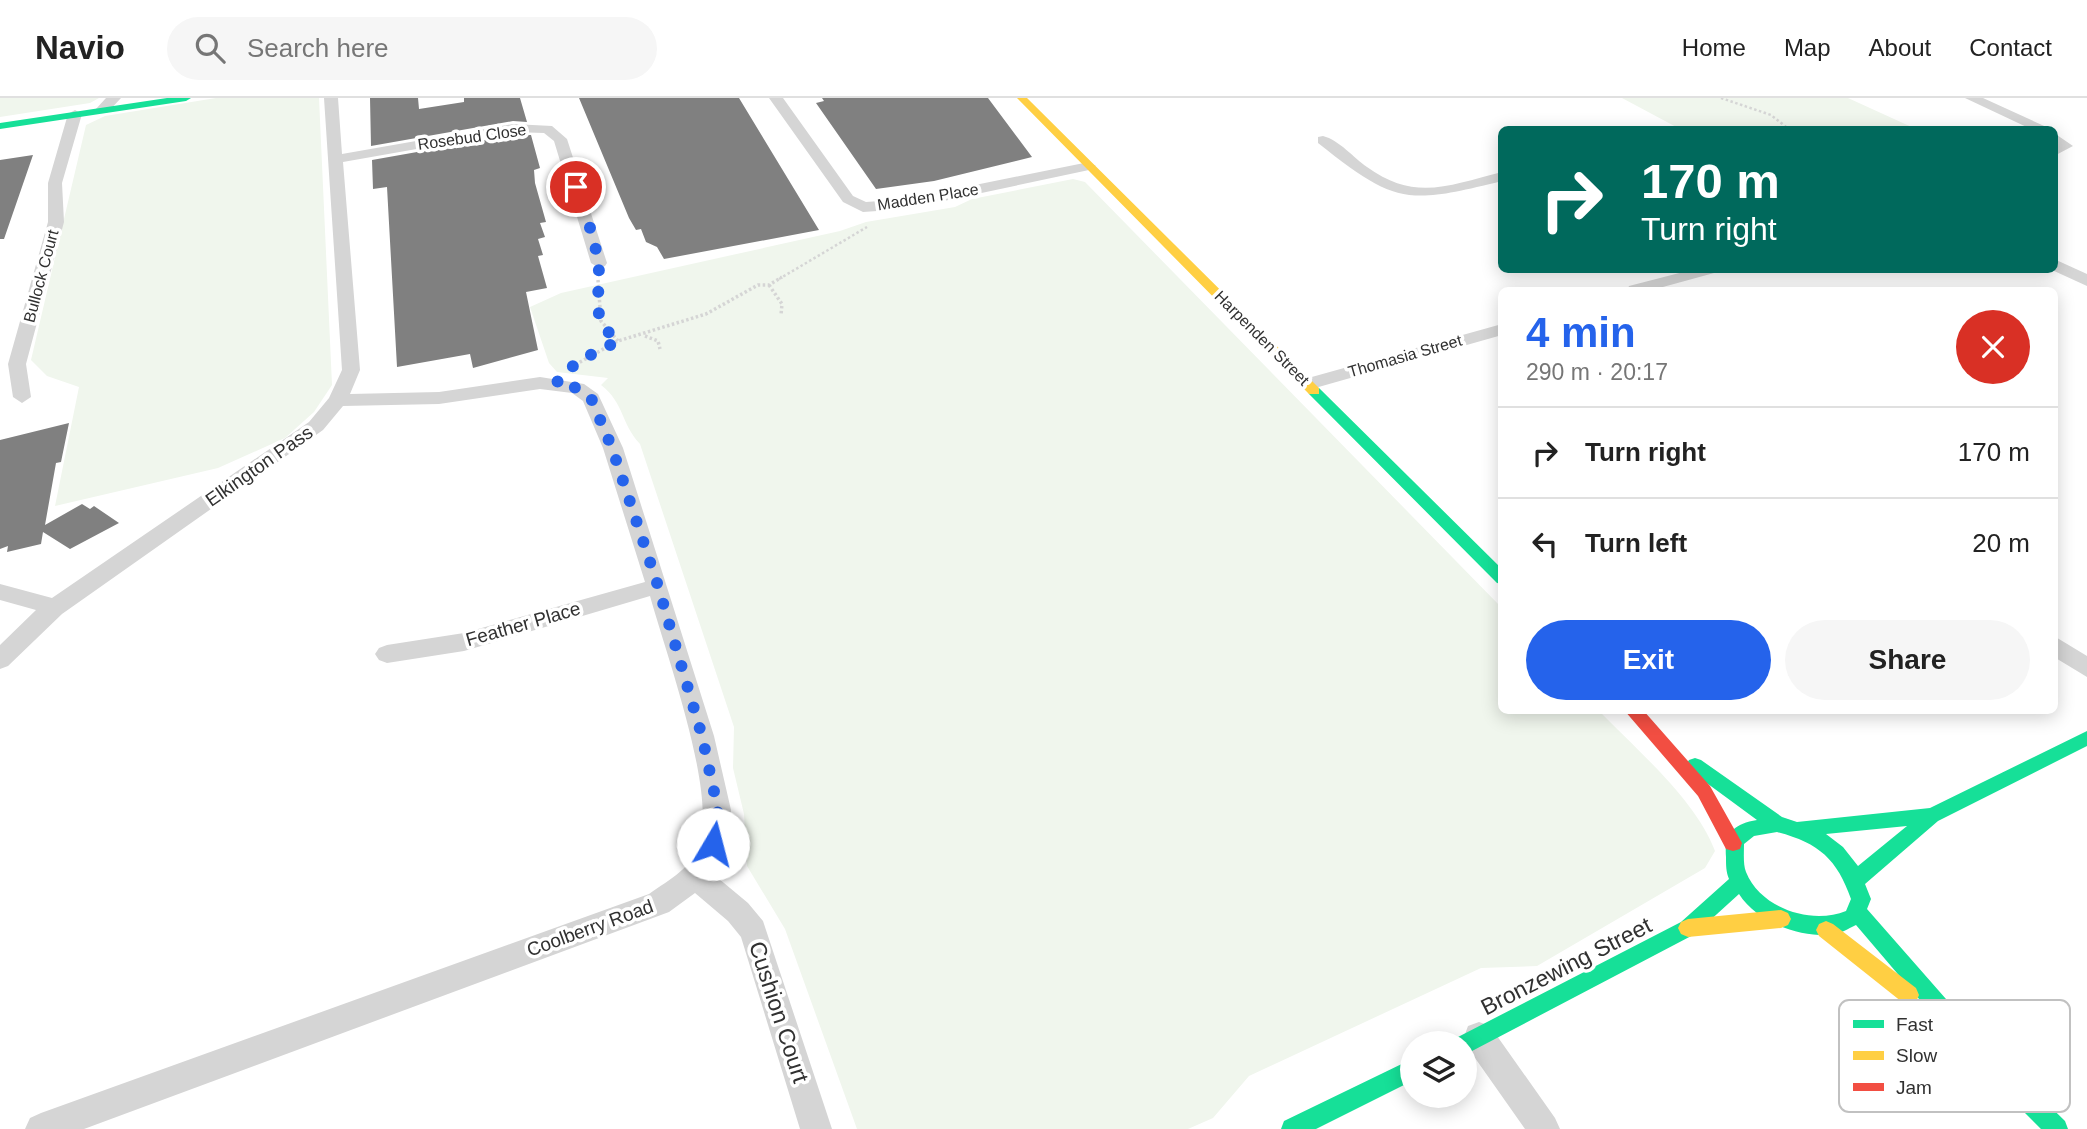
<!DOCTYPE html>
<meta charset="utf-8">
<style>
body{margin:0;font-family:Arial,sans-serif;background:#f6f6f6;color:#222;height:100vh;display:flex;flex-direction:column;font-size:26px;white-space:nowrap}
*{box-sizing:border-box;margin:0}
p{font-size:23px;color:#767676}
.icon{flex:none;width:38px;height:38px;fill:none;stroke:currentColor;stroke-width:2;stroke-linecap:round;stroke-linejoin:round}
.map{position:relative;flex:1;overflow:hidden}
.panel{position:absolute;left:1498px;top:189px;width:560px;height:427px;display:flex;flex-direction:column;background:#fff;border-radius:10px;box-shadow:0 4px 18px #0003}
.panel>*{flex:none}
.guide{position:absolute;left:1498px;top:28px;width:560px;height:147px;border-radius:10px;box-shadow:0 4px 18px #0003;background:#00695c;color:#fff;overflow:hidden}
.tools{position:absolute;left:1400px;top:933px;display:grid;gap:14px}
.tools a{display:grid;place-items:center;width:77px;height:77px;border-radius:50%;background:#fff;box-shadow:0 4px 18px #0003;font-size:35px}
.pin{position:absolute;display:grid;place-items:center;width:60px;height:60px;color:#fff;margin:-30px;border:4px solid #fff;border-radius:50%;box-shadow:0 2px 7px #0007}
.me{position:absolute;width:77px;margin:-38px;rotate:8deg;stroke-linejoin:round;filter:drop-shadow(0 0 5px #0008)}
.turn{display:flex;align-items:center;gap:24px;height:147px;padding:0 28px;font-size:32px}
.turn .icon{width:91px;height:91px;stroke-width:2.5}
.turn b{display:block;font-size:49px;line-height:60px}
.round{display:grid;place-items:center;flex:none;width:74px;height:74px;border-radius:37px;background:#f6f6f6}
.overview{display:flex;align-items:center;justify-content:space-between;height:119px;padding:0 28px}
h1{font-size:42px;font-weight:800;line-height:52px;color:#2563eb}
.primary-button{display:flex;gap:14px;margin-top:auto;padding:14px 28px}
.primary-button a{flex:1;height:80px;border-radius:42px;background:#2563eb;color:#fff;font-size:28px;font-weight:800;line-height:80px;text-align:center}
.primary-button a+a{background:#f6f6f6;color:#222}
ul{padding:0;list-style:none}
li{display:flex;align-items:center;gap:21px;height:91px;padding:0 28px;border-top:2px solid #e0e0e0}
li div{flex:1}
li b{display:block;font-size:26px}
li em{font-style:normal}
header{display:flex;align-items:center;gap:42px;box-sizing:border-box;height:98px;padding:0 35px;background:#fff;border-bottom:2px solid #e0e0e0}
header strong{font-size:33px}
nav{display:flex;gap:38px;margin-inline-start:auto;font-size:24px}
.search{width:490px;height:63px;background:#f6f6f6;display:flex;align-items:center;gap:18px;box-sizing:border-box;padding:0 24px;border-radius:38px;color:#767676;font-size:26px}
.map>svg:first-child{display:block}
.green{fill:#f0f6ed}
.building{fill:#808080}
.lines{fill:none;stroke-linecap:round;stroke-linejoin:round}
.path-far1{stroke:#d5d5d5;stroke-width:2.5;stroke-dasharray:2.5 2.5;stroke-linecap:butt}
.path{stroke:#d5d5d5;stroke-width:3.5;stroke-dasharray:2.5 2.5;stroke-linecap:butt}
.street{fill:#d5d5d5;fill-rule:evenodd}
.fast{fill:#16e098;fill-rule:evenodd}
.slow{fill:#ffcf43;fill-rule:evenodd}
.jam{fill:#f24e42;fill-rule:evenodd}
.route{stroke:#2563eb;stroke-width:12;stroke-dasharray:0 21.6}
.labels{text-anchor:middle;dominant-baseline:central;stroke-width:7;stroke-linejoin:round;paint-order:stroke}
.far-street-label{font-size:16px;fill:#313131;stroke:#fff}
.street-label{font-size:19px;fill:#313131;stroke:#fff}
.near-street-label{font-size:23px;fill:#313131;stroke:#fff}
.key{fill:#fff;stroke:#c1c1c1;stroke-width:2}
.key-label{font-size:19px;fill:#313131}
</style>
<header>
<strong>Navio</strong>
<div class="search"><svg class="icon" aria-label="search" viewBox="0 0 24 24"><circle cx="10" cy="10" r="6"/><path d="M15 15l6 6"/></svg>Search here</div>
<nav><a>Home</a><a>Map</a><a>About</a><a>Contact</a></nav>
</header>
<div class="map">
<svg width="2087" height="1031" viewBox="0 0 2087 1031">
<rect width="100%" height="100%" fill="#fff"/>
<path class="green" d="M0,0H99L90,5L0,19Z
M216,0H319L332,287L314,314L285,340L218,370L55,408L79,289L47,278L31,262L86,27L105,18Z
M1622,0H1848L1916,31H1680Z
M1073,81L1085,84L1501,509L1502,612L1599,613C1637,652 1696,702 1715,753L1705,770L1537,868L1481,870L1249,978L1213,1020L1188,1031H857L785,831L747,768L744,716L733,670L734,629L640,346C620,324 625,306 601,287L608,280L557,274L549,265L530,209L561,195L840,133L866,124L955,109L972,101Z"/>
<path class="building" d="M370,0H418L419,11L464,4V0H520L527,24L513,23L371,48Z
M579,0H739L819,132L664,161L657,149L646,144L641,131L636,132L629,120Z
M822,0H988L1032,59L934,83L876,91L816,5L824,3Z
M513,37H531L540,70L534,72L535,85L546,124L540,125L545,139L538,141L543,157L538,158L547,190L526,194L538,252L473,270L470,256L397,269L387,89L373,91L372,62Z
M33,57L4,141H0V62Z
M69,325L61,364L56,365L45,427L82,406L90,411L94,408L119,425L70,451L43,434L41,446L7,454L8,448L0,451V342Z"/>
<g class="lines">
<path class="path-far1" d="M1721,0L1771,17L1790,32
M779,181L867,129"/>
<path class="path" d="M598,182L601,223L618,243
M769,187L782,206L781,217
M645,238L658,243L660,251
M571,269L618,243L706,216L758,187H769L782,179"/>
<path class="street" d="M106,0H121L107,15H97L95,12Z
M324,0H338L342,56L513,26L552,28L567,41L607,165L605,168L599,170L591,165L554,43L544,35L513,34L343,64L360,272L350,296L439,294L540,279L584,286L598,296L623,350L714,638L731,712L726,746L712,775L748,805L763,823L832,1031H800L741,839L728,823L695,795L669,814L84,1031H25L30,1020L41,1015L649,796C670,781 693,770 700,743C715,689 666,556 650,498L464,553L387,565L379,562L375,556L379,550L387,547L464,535L645,484L603,350L583,303L572,295L540,291L439,306L343,308L323,332L62,516L8,568L0,571V547L36,512L0,502V486L52,500L309,324L329,300L342,272Z
M769,0H783L853,98L866,104L906,101L1089,64L1096,68L1089,72L906,111L863,114L843,104Z
M1965,0H1983L2053,32H2033Z
M75,12L82,16L62,85L64,124L26,266L31,299L22,305L13,299L8,266L48,124V85L68,16Z
M2054,35L2073,48L2054,58Z
M1323,38C1339,42 1354,60 1367,69C1415,104 1450,87 1502,74V83C1406,107 1395,106 1318,45V39Z
M2054,161L2087,176V188L2052,172Z
M1691,172H1716L1714,175L1652,192H1627L1629,188Z
M1502,226V237L1308,292L1299,286L1301,282Z
M2054,538L2087,558V579L2054,559Z
M1479,924L1490,928L1555,1020L1560,1031H1525L1468,950L1464,939L1468,928Z"/>
<path class="fast" d="M167,0H191L186,3L0,31V25Z
M1314,289L1319,290L1502,471V486L1497,485L1309,296L1308,293Z
M2087,633V648L1938,723L1865,786L1871,801L1867,811L1982,942L2065,1023L2068,1031H2041L1966,956L1856,827C1848,831 1839,836 1831,837C1798,839 1757,824 1739,796L1695,836L1472,953L1465,956V945H1455L1458,939L1681,824L1729,781C1726,774 1726,767 1726,759C1724,736 1733,726 1757,722L1689,672L1686,667L1689,662L1695,660L1701,662L1782,719L1797,724L1930,710ZM1907,728L1858,768L1843,749L1826,736ZM1777,734C1819,745 1837,761 1851,801L1846,813C1812,827 1761,811 1746,774C1743,767 1744,755 1744,746L1754,738Z
M1412,961V983L1316,1031H1281L1284,1023Z"/>
<path class="slow" d="M1017,0H1027L1319,290V296H1309Z
M1781,812L1788,815L1791,821L1788,827L1781,830L1688,839L1681,836L1678,830L1681,824L1688,821Z
M1826,823L1833,826L1916,890L1919,897L1916,904L1909,907L1902,904L1819,838L1816,832L1819,826Z"/>
<path class="jam" d="M1624,612H1643L1710,688L1742,745L1740,751L1733,753L1726,751L1698,698Z"/>
</g>
<g class="lines">
<path class="route" d="M576,89C584,113 594,137 598,163C603,198 586,217 618,243L577,264L556,285L577,290L591,300L612,350L658,488L702,638L718,712L713,746"/>
</g>
<g class="labels">
<g class="far-street-label">
<text transform="translate(472 39) rotate(-8)">Rosebud Close</text>
<text transform="translate(928 99) rotate(-9)">Madden Place</text>
<text transform="translate(41 178) rotate(-75)">Bullock Court</text>
<text transform="translate(1262 240) rotate(45)">Harpenden Street</text>
<text transform="translate(1405 258) rotate(-16)">Thomasia Street</text>
</g>
<g class="street-label">
<text transform="translate(259 368) rotate(-35)">Elkington Pass</text>
<text transform="translate(523 526) rotate(-16)">Feather Place</text>
<text transform="translate(590 830) rotate(-20)">Coolberry Road</text>
</g>
<g class="near-street-label">
<text transform="translate(1566 868) rotate(-27)">Bronzewing Street</text>
<text transform="translate(779 914) rotate(72)">Cushion Court</text>
</g>
</g>
<rect x="1839" y="902" width="231" height="112" rx="10" class="key"/>
<rect x="1853" y="922" width="31" height="8" fill="#16e098"/>
<rect x="1853" y="953" width="31" height="9" fill="#ffcf43"/>
<rect x="1853" y="985" width="31" height="8" fill="#f24e42"/>
<g class="key-label">
<text x="1896" y="933">Fast</text>
<text x="1896" y="964">Slow</text>
<text x="1896" y="996">Jam</text>
</g>
</svg>
<div class="tools">
<a><svg class="icon" aria-label="layers" viewBox="0 0 24 24"><path d="M12 4l9 5-9 5-9-5zM3 14l9 5 9-5"/></svg></a>
</div>
<div class="pin" style="left:576px;top:89px;background:#d93025"><svg class="icon" aria-label="arrive" viewBox="0 0 24 24"><path d="M6 21V4h12l-3 4 3 4H6"/></svg></div>
<svg class="me" style="left:713px;top:746px" viewBox="-20 -20 40 40"><circle r="19" fill="#fff"/><path d="M0-13L10 11 0 6-10 11z" fill="#2563eb"/></svg>
<div class="guide">
<div class="turn"><svg class="icon" aria-label="right" viewBox="0 0 24 24"><path d="M7 20v-9h11M14 6l5 5-5 5"/></svg><div><b>170 m</b>Turn right</div></div>
</div>
<section class="panel">
<div class="overview"><div><h1>4 min</h1><p>290 m · 20:17</p></div><a class="round" style="background:#d93025;color:#fff"><svg class="icon" aria-label="close" viewBox="0 0 24 24"><path d="M6 6l12 12M18 6L6 18"/></svg></a></div>
<ul>
<li><svg class="icon" aria-label="right" viewBox="0 0 24 24"><path d="M7 20v-9h11M14 6l5 5-5 5"/></svg><div><b>Turn right</b></div><em>170 m</em></li>
<li><svg class="icon" aria-label="left" viewBox="0 0 24 24"><path d="M17 20v-9H6M10 6l-5 5 5 5"/></svg><div><b>Turn left</b></div><em>20 m</em></li>
</ul>
<div class="primary-button"><a>Exit</a><a>Share</a></div>
</section>
</div>
